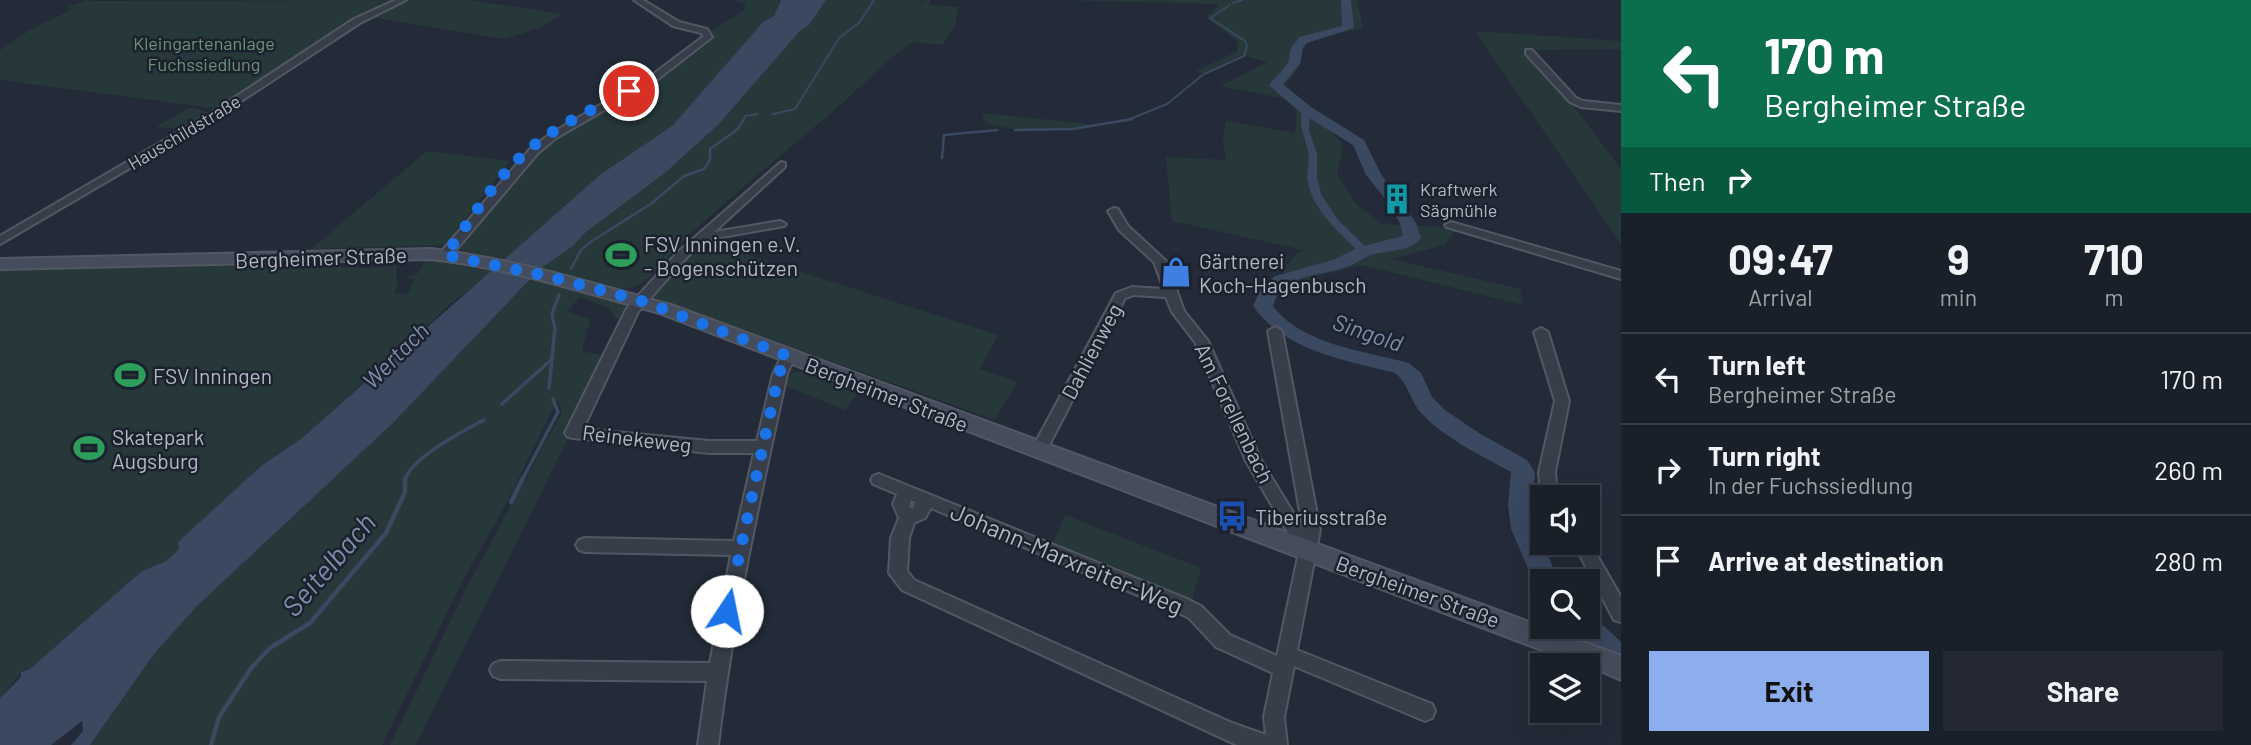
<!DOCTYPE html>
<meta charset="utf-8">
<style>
body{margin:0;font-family:Barlow,sans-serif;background:#232832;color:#f1f3f6;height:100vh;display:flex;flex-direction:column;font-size:26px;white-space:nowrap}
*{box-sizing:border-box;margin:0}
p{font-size:23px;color:#9fa3a8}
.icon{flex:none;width:38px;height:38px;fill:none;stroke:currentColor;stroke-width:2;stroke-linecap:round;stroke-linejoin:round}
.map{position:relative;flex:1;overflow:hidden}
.side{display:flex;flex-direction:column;background:#1a202a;width:630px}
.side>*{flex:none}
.guide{background:#0b6e4f;color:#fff;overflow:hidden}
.controls{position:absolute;left:1530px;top:485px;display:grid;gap:14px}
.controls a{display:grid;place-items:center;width:70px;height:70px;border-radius:0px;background:#1a202a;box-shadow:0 7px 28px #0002,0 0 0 2px #383e47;font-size:35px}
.pin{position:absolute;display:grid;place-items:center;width:60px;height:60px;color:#fff;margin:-30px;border:4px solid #fff;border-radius:50%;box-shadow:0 2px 7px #0007}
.me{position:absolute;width:77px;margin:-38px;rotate:11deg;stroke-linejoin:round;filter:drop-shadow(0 0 5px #0008)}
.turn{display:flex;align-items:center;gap:24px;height:147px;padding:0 28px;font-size:32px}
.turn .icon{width:91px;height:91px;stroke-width:2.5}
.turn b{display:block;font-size:49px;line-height:60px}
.then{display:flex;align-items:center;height:66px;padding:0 28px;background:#0003;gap:14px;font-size:26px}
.eta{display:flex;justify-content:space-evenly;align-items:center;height:119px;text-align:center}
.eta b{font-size:42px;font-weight:700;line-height:49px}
.primary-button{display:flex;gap:14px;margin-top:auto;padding:14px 28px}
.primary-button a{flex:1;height:80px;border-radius:0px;background:#8caeef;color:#111;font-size:28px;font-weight:700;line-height:80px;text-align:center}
.primary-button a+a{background:#232832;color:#f1f3f6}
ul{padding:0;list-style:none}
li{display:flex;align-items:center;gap:21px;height:91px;padding:0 28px;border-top:2px solid #383e47}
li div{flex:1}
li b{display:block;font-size:26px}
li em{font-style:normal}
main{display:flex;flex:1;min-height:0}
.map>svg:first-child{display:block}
.green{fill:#26383a}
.water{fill:#3a4860}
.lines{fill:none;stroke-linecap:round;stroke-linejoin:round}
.stream-far3{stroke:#3a4860;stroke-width:2}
.stream-far2{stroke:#3a4860;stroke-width:2.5}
.stream-far1{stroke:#3a4860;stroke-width:3.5}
.stream{stroke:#3a4860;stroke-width:4.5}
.canal{fill:#3a4860;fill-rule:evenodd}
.river{fill:#3a4860;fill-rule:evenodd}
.street-casing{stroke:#525863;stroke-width:4}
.secondary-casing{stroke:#525863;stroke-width:4}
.street{fill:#373d49;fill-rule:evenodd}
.secondary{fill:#454c5b;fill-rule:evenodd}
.route{stroke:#1a73e8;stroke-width:12;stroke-dasharray:0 21.6}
.labels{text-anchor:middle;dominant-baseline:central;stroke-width:5;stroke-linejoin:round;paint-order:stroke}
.far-park-label{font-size:18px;fill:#6b9476;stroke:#1c222d}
.far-street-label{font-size:18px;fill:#b2b8c5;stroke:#1c222d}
.far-poi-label{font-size:18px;fill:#b2b8c5;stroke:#1c222d;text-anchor:start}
.poi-label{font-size:21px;fill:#b2b8c5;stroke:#1c222d;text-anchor:start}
.street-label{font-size:21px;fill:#b2b8c5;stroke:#1c222d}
.water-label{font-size:23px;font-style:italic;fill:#7c8eaa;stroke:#1c222d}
.near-street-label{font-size:24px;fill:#b2b8c5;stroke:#1c222d}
.near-water-label{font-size:28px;font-style:italic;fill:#7c8eaa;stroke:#1c222d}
</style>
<main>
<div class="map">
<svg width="1621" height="745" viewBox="0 0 1621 745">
<rect width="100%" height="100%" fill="#232b38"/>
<path class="green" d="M87,0L95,1L398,0L220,109L0,80V50L30,30L77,7L66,11L71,8L66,7Z
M407,0H470L563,14L539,28L505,39L370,17Z
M731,0H781L774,16L763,22L672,126L601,174L504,260L455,249L534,151L632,92L710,32L745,10V4Z
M826,0H921L923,5V0H930V5L958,7L956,23L943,45L912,42C883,63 858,90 831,113C782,155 732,194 683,241C663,259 651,286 624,289L540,269L573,246L585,233L665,173L719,124L799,32L809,25Z
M1052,0H1357L1363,28L1311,40L1302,47L1298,68L1284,87L1339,128L1329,129L1343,144L1337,174L1356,204L1382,224L1457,228L1444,245L1392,259L1520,289L1523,305L1362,265L1324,274L1286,289L1283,270L1296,254L1304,250L1172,221L1166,157L1226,160L1223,140L1226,121L1295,133L1297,109L1286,99L1220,86L1267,62L1242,55L1203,73L1196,71L1238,51L1237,41L1206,17L1220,4Z
M1475,31L1621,41V49L1522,50L1566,96L1621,169V244Z
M191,107L213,114L183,129L156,127Z
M982,113L1099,125C1064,128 1020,135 986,123Z
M427,151L510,161L445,245L311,249Z
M702,240L998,335L980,369L1017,382L995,420L653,297L672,271Z
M426,260L493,271L454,301L302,438L261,466L179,542V549L166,561L142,571L31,668H25L0,698V270L291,264L368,268L396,265L397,285L394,293L407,294L415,279L409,278V276L418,273Z
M530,280L606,297L625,305L622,317L616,319L608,308L580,297L567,311L590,319L582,351L600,355L618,328L623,327L416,745H390L470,581L562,412L558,399L506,504L462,582L382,745H90L154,654L197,606L393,423Z
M801,371L858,393L845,410L783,385L792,373Z
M1065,515L1201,568L1192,600L1053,543Z"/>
<path class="water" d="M781,0H826L809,25L799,32L719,124L665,173L585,233L573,246L540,269L393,423L197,606L154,654L90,745H71L83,731L82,721L51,745H0V698L21,677V672L31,668L142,571L166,561L179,549L178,542L261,466L302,438L601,174L672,126L763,22L774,16Z"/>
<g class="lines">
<path class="stream-far3" d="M1233,3L1242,0
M773,114L795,109L840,37L859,23L874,0
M743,121L745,116L758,114
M1125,121L1167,104L1204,74L1244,56L1247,46L1245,41L1210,18L1230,5"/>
<path class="stream-far2" d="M1015,130L1073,129L1132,119
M942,158L944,135L997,130
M571,269L581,250L592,241L652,203L684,176L704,169L710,160V149L738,129L744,119"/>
<path class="stream-far1" d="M549,388L555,329L552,314L559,295
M502,404L552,359
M405,480C411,458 463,431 484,420
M522,480L558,412L553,399"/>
<path class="stream" d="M511,502L523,478
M211,745L219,717L252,667L270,648L310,623L386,533L405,492V478"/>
<path class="canal" d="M1303,108L1310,110L1309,131L1317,153V178L1321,194L1338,220L1368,249V253H1360C1340,233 1311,209 1307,178C1307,169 1310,160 1308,151C1304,134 1298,126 1303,108Z"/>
<path class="river" d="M1341,0H1351L1354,28L1307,43L1303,48L1300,64L1283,84L1311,107L1364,140L1381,174L1416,223L1421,238C1410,252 1391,250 1375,254C1365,256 1356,264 1346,267C1319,277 1283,273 1273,306C1302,345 1365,351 1409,363L1421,373L1432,397L1445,410L1479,433L1527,460L1535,472L1533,505L1536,529L1559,581H1542V591L1537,589L1511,529L1508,505L1511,472C1480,455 1446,439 1422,414C1410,401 1409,384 1395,373C1345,360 1285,351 1253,306L1260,291L1275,276L1333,260L1359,247L1403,236L1400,223L1387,201L1366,175L1353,145L1301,113L1269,85L1288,63L1291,48L1299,37L1342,26Z
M1587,615L1594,617L1621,642V673C1603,666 1579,644 1570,626H1587Z"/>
<g class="street-casing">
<path id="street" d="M396,0H406L360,23L217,117L0,244V236L211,113L354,19Z
M634,0H643L679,22L707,29L712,37L658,79L556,138L538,153L449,258H441V252L530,149L550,134L652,75L704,36L701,33L673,26Z
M1526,50H1532L1576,98L1583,101L1621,105V111L1581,107L1570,102L1526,54Z
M781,162L785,163V167L714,232L780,221L786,224L784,226L705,240L685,259L638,312L583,429L709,441H757L773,374L783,353H793L795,356L787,374C760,497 733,620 718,745H698L707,681L500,679L493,676L490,670L493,664L500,661L710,663L731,555L585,552L579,550L576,545L579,540L585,538L734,541L754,453H709L573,438L568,437L565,433L627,308L677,253Z
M1114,208L1118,209L1128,226L1166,261L1184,311L1208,341L1261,460L1303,529L1268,331L1275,327L1282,331L1320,530L1297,650L1432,704L1435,711L1432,718L1425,721L1294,666L1284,717L1287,745H1237L902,590L889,573L891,538L899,518L893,504L897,494L873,484L871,480L873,476L879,474L1187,599L1201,606L1230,635L1277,656L1299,552L1246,461L1195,342L1172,312L1166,297L1134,295L1125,298L1044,455H1034L1031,451L1116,293L1132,287L1164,289L1154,262L1119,230L1108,211ZM911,500L915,502L913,509L909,507ZM931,508L1175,611L1189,618L1216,647L1273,673L1264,717L1266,735L1232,723L914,580L907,571L909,538L914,523L925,518Z
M1451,222L1621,271V279L1447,227L1445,225Z
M1541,328L1548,332L1569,401L1555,472L1556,484L1563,497H1547L1540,484L1539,472L1555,401L1534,332Z
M1587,538L1621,597V622L1614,620L1573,542H1587Z"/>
</g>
<g class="secondary-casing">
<path id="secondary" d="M431,249C513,259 592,283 671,305L1621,656V680L1587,665H1581L659,313C584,292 509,268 431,259L0,269V259Z"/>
</g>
<use href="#street" class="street"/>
<use href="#secondary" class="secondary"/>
</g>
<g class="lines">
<path class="route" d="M629,91C594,109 556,125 526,152C493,181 471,221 445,255L547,276L642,301L788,356L779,373L727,611"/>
</g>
<defs>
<g id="building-bare" transform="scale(2.415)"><path d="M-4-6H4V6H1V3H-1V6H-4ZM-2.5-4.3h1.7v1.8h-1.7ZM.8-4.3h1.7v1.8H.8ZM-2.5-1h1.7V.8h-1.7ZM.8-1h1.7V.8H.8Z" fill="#0f9aa8" stroke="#1c222d" stroke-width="2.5" paint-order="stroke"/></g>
<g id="stadium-bare" transform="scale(2.415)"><path d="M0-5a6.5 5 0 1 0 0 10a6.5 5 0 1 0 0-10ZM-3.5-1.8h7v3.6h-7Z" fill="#2e9e5b" stroke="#1c222d" stroke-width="2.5" paint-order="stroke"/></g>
<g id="shop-bare" transform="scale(2.415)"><path d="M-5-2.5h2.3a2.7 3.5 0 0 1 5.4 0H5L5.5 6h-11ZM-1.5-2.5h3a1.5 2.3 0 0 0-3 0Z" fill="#3f7fe0" stroke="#1c222d" stroke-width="2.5" paint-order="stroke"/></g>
<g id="bus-bare" transform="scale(2.415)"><path d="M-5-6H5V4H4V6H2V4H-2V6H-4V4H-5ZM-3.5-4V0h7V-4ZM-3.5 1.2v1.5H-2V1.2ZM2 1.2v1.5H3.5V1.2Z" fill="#1a4fb4" stroke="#1c222d" stroke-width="2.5" paint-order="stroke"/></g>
</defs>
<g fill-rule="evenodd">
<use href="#building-bare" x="1397" y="199"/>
<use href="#stadium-bare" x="621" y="255"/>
<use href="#shop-bare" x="1176" y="272"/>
<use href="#stadium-bare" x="130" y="375"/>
<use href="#stadium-bare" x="89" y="448"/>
<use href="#bus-bare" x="1232" y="516"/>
</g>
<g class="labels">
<g class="far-park-label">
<text x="204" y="43">Kleingartenanlage<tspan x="204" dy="21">Fuchssiedlung</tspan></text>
</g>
<g class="far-street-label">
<text transform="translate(184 132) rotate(-31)">Hauschildstraße</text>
</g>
<g class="far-poi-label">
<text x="1420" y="189">Kraftwerk<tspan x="1420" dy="21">Sägmühle</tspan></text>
</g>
<g class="poi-label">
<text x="644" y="243">FSV Inningen e.V.<tspan x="644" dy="24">- Bogenschützen</tspan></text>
<text x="1199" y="260">Gärtnerei<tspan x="1199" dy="24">Koch-Hagenbusch</tspan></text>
<text x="153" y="375">FSV Inningen</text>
<text x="112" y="436">Skatepark<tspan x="112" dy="24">Augsburg</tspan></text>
<text x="1255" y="516">Tiberiusstraße</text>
</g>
<g class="street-label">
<text transform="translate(321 257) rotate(-2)">Bergheimer Straße</text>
<text transform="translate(1091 351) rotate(-62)">Dahlienweg</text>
<text transform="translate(887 394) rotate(21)">Bergheimer Straße</text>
<text transform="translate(1235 413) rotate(64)">Am Forellenbach</text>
<text transform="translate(637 438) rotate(7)">Reinekeweg</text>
<text transform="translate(1418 591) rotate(20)">Bergheimer Straße</text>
</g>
<g class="water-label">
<text transform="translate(1368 332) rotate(19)">Singold</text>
<text transform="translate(395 355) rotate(-45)">Wertach</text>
</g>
<g class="near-street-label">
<text transform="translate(1067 558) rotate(23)">Johann-Marxreiter-Weg</text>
</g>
<g class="near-water-label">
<text transform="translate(328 564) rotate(-49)">Seitelbach</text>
</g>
</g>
</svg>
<div class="controls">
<a><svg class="icon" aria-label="sound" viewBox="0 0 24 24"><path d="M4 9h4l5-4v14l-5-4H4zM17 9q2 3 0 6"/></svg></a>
<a><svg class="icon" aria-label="search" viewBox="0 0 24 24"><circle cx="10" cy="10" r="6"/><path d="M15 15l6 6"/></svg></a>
<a><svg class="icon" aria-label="layers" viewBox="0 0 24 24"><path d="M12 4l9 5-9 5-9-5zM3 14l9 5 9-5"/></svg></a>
</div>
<div class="pin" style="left:629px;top:91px;background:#d93025"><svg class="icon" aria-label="arrive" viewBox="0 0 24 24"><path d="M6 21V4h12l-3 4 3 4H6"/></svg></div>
<svg class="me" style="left:727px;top:611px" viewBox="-20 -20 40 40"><circle r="19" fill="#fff"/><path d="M0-13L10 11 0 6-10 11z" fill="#1a73e8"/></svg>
</div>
<section class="side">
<div class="guide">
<div class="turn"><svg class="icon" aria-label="left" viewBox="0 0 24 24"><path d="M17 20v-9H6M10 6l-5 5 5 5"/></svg><div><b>170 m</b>Bergheimer Straße</div></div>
<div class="then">Then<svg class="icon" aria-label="right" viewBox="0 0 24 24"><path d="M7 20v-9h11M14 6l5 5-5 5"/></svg></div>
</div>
<div class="eta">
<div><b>09:47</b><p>Arrival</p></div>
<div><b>9</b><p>min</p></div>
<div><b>710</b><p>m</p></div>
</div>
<ul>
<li><svg class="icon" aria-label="left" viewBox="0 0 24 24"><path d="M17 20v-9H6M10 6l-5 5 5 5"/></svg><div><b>Turn left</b><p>Bergheimer Straße</p></div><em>170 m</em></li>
<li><svg class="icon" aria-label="right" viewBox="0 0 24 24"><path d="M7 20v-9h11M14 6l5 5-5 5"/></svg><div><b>Turn right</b><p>In der Fuchssiedlung</p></div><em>260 m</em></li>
<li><svg class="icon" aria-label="arrive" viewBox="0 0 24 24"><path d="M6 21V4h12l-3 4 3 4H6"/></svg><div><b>Arrive at destination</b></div><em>280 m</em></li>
</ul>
<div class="primary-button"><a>Exit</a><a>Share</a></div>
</section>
</main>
